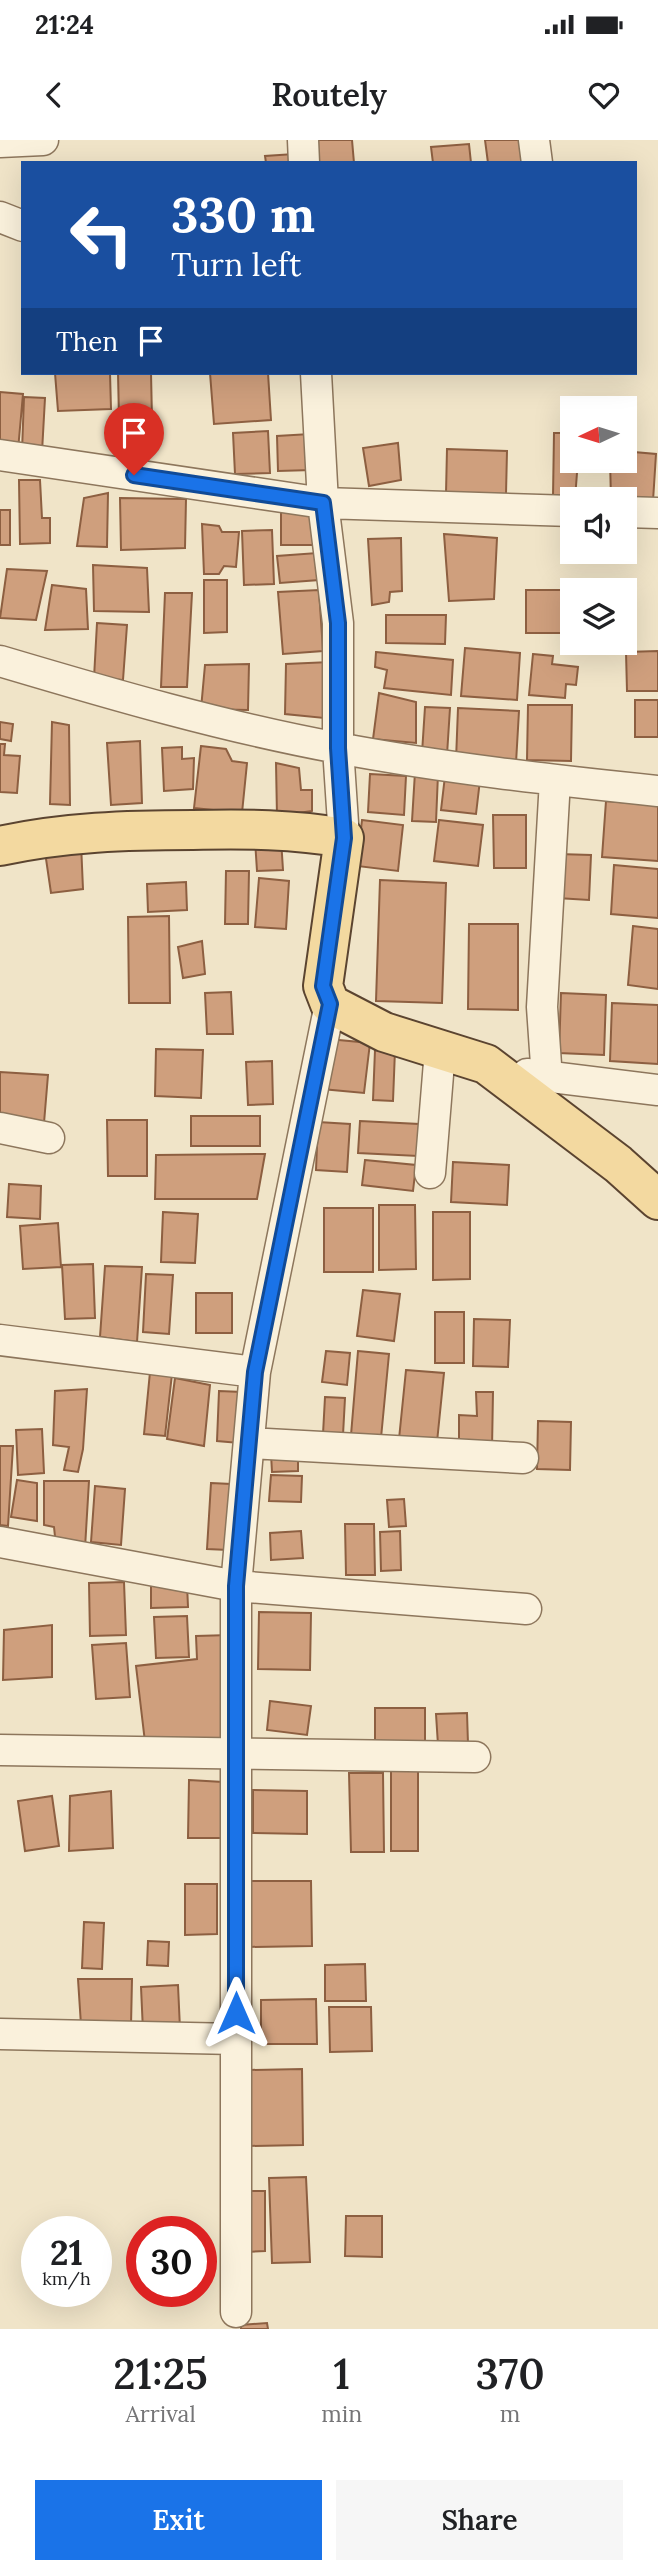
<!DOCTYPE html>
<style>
body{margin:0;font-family:Lora,serif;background:#f6f6f6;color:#202124;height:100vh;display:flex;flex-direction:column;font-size:26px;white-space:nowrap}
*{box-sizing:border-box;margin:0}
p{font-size:23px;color:#757577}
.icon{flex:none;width:38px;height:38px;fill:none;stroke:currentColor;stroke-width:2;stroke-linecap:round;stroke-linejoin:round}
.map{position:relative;height:2189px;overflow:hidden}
.details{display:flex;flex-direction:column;background:#fff;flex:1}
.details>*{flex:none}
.hud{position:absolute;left:21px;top:21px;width:616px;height:214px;border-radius:0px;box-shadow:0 7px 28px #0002;background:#1a4fa0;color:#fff;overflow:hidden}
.needle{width:46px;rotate:266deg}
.controls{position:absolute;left:560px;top:256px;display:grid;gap:14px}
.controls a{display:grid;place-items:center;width:77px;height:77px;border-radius:0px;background:#fff;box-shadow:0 7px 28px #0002;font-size:35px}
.speed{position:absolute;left:21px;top:2076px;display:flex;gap:14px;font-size:35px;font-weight:700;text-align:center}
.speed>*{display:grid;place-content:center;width:91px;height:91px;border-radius:50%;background:#fff;box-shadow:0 7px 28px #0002;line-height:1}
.speed small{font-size:18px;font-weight:400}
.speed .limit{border:10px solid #d22;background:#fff;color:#111}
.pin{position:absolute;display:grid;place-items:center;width:60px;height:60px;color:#fff;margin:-72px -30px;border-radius:50% 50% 50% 0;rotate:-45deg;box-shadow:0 0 7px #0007}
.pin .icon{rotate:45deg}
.me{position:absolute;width:77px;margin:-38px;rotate:0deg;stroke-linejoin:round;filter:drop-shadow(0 0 5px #0008)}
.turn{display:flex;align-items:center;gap:24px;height:147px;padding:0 35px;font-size:32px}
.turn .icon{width:91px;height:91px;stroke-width:2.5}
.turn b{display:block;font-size:49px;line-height:60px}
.then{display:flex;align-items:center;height:66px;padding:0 35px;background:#0003;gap:14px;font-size:26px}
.eta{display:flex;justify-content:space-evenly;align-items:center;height:119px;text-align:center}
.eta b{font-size:42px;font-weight:600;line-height:49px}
.action{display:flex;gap:14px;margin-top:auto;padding:14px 35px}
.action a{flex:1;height:80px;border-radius:0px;background:#1a73e8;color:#fff;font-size:28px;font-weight:600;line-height:80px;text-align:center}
.action a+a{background:#f6f6f6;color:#202124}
.status{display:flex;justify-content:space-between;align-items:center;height:49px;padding:0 35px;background:#fff;direction:ltr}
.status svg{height:19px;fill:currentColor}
header{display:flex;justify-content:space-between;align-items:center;height:91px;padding:0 35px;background:#fff;font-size:32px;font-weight:600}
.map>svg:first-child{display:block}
.building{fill:#cf9f7d;stroke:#8d5f41;stroke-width:2}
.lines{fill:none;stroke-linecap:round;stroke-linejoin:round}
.minor-casing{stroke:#8d765c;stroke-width:33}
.major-casing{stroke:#5b4430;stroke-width:42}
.minor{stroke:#faf1dc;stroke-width:30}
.major{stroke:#f3d9a0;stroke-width:38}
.route-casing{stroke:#114b97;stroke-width:18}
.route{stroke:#1a73e8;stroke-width:12}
</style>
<div class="status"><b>21:24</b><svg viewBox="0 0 49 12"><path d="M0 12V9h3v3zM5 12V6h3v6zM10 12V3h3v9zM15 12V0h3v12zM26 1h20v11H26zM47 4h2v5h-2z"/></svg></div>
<header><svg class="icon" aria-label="back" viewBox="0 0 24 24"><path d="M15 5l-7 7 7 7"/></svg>Routely<svg class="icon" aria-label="heart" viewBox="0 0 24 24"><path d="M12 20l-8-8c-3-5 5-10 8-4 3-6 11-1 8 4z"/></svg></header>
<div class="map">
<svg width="658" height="2189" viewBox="0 0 658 2189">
<rect width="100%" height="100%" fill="#f0e4c8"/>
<path class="building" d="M317,0H352L354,23H319Z
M485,0H526L528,23H488Z
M469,4L471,23H433L431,7Z
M294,14V23H266L265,16Z
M55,233H110L111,269L58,271Z
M118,233H151L152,278L119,279Z
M210,233H268L271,280L214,284Z
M0,252L23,254L18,310L0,308Z
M24,257L45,258L42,312L22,311Z
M268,291L270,333L235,334L233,293Z
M554,293H572V320H578L575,359L553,357Z
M310,294L312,330L278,331L277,296Z
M625,296L634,312L656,314L653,361L611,359L610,320H625Z
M398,303L401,340L369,346L363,308Z
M447,309L507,311L506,354L446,353Z
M19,340H40L42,378H50V403L20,404Z
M108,353L107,407L77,406L84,358Z
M120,358L186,359L185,408L121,410Z
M0,370H10V405H0Z
M281,371H313V405H281Z
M202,384L219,386L222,392H239L236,427L224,426L219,434H204Z
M272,390L274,444L244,445L242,391Z
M444,394L497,398L494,459L449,461Z
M401,398L402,451L390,452L389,462L372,465L368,399Z
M317,413L319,440L280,443L277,416Z
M93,425L147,428L149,472L94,471Z
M7,429L47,431L36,480L0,478Z
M204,440H227V492L204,493Z
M52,445L86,449L88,489L45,490Z
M319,450L323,511L283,514L278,452Z
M526,450H563V493H526Z
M165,453H192L187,547H161Z
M386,475H446L445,504L386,503Z
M97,483L127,485L123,540L94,538Z
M465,508L520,513L517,560L461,556Z
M658,511V551H627L626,512Z
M376,512L453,520L451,555L384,548L387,530L375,527Z
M533,514L553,516L552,524L578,527L576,545L566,544L565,558L529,555Z
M330,522L324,578L285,574L286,524Z
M249,524L248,570L201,569L205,525Z
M379,553L416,562V603L373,599Z
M635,560H658V597H635Z
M528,565H572L571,621L527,620Z
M425,567L450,568L447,615L422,613Z
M458,568L519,571L516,623L456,620Z
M0,582L13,584L11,601L0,599Z
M52,582L69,585L70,665L50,664Z
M140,601L142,663L111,665L107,603Z
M0,604H5L4,615L20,616L17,653L0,652Z
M201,606L226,609L232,621L247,623L242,673L194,668Z
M182,607V619L194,618L193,649L164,651L162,608Z
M276,623L299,628L301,650H312V671L277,676Z
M415,632L438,634L436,682L412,681Z
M370,634L406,636L404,675L368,672Z
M445,636L480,640L476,674L441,670Z
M606,661L658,665V721L602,717Z
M493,675H526V728H494Z
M362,680L403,685L398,731L357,726Z
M439,680L483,685L478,726L434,721Z
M281,699L283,730L257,731L255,700Z
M81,703L83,749L51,753L45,712Z
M558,714L591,715L589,760L557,758Z
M614,725L658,729V778L611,774Z
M226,731H249L248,784H225Z
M259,738L289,741L286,789L255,787Z
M380,740L446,743L442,863L376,861Z
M186,742L187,770L148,772L147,744Z
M169,776L170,863H129L128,777Z
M469,784H518V870L468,869Z
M633,786L658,789V849L628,845Z
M202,801L205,834L183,838L178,807Z
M231,852L233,894H207L205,853Z
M561,853L606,855L604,915L559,913Z
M612,863L658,865V924L610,921Z
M328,899L370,903L364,953L322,949Z
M156,909L203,910L201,958L155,956Z
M375,910H395L393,961L373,960Z
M272,921L273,964L248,965L246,922Z
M0,932L48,935L44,983L0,980Z
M191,976H260V1006H191Z
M107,980H147V1036H108Z
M360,981L419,984L418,1016L358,1013Z
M318,982L350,984L347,1032L316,1030Z
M265,1014L257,1059H155L156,1015Z
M365,1020L416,1025L413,1051L362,1045Z
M453,1022L509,1025L507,1065L451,1062Z
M9,1044L41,1046L40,1079L7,1077Z
M379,1065H415L416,1129L379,1130Z
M324,1068H373V1132H324Z
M163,1072L198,1074L195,1123L161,1122Z
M433,1072H470V1139L433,1140Z
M58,1083L61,1127L23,1129L20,1086Z
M93,1124L95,1178L65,1179L62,1125Z
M105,1126L142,1127L137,1202L100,1197Z
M146,1134L173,1135L169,1194L143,1192Z
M363,1150L400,1154L394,1201L357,1196Z
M196,1153H232V1193H196Z
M435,1172H464V1223H435Z
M474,1179L510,1180L508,1227L473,1226Z
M326,1211L350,1213L347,1245L322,1242Z
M358,1211L389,1214L381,1298L351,1295Z
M406,1230L444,1233L437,1302L399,1299Z
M150,1232L172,1234L165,1296L144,1294Z
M175,1238L210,1245L204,1306L167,1299Z
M87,1249L83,1309L78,1332L64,1330L69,1307L53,1305L55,1251Z
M219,1251L242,1252L239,1303L217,1301Z
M476,1252H493L492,1309L459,1308V1275L477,1276Z
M325,1257L345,1258L343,1295L323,1294Z
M538,1281L571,1282L570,1330L537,1329Z
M42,1289L44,1333L18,1335L16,1290Z
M0,1306H13L8,1386L0,1385Z
M298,1313V1331L272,1332L271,1314Z
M271,1335L302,1336L301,1362L269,1361Z
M17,1340L37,1343V1381L11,1377Z
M44,1341H89L85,1408L56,1406L54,1387L44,1385Z
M211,1343L231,1344L228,1410L207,1409Z
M95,1346L125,1349L121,1405L91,1402Z
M404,1359L406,1386L389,1387L387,1360Z
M345,1384H374L375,1435H346Z
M301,1391L303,1418L271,1420L270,1393Z
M400,1391L401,1430L381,1431L380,1392Z
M124,1442L126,1495L90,1496L89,1443Z
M187,1444L188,1467L151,1468V1446Z
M259,1472L311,1473L310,1530L258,1529Z
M187,1476L189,1517L156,1518L154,1477Z
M52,1485V1537L3,1540L4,1490Z
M230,1495L225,1605L145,1602L136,1526L197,1519L196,1496Z
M126,1503L130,1557L96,1559L92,1505Z
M270,1561L311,1566L307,1595L267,1590Z
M375,1568H425V1603H375Z
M467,1573L468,1604L438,1605L436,1574Z
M391,1630H418V1711H391Z
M349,1633H383L384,1712H351Z
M189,1640L223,1642L221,1698H188Z
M253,1650L307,1651V1694L253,1693Z
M111,1651L113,1708L69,1711L70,1656Z
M52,1656L59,1706L25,1711L18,1661Z
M245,1741H311L312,1806L246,1807Z
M185,1744H217V1794L185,1795Z
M84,1782L104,1783L102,1829L82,1828Z
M148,1801L169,1802L168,1826L147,1825Z
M365,1824L366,1861H325V1825Z
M78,1839H132L131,1886L81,1885Z
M178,1845L180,1889L143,1891L141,1847Z
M316,1859L317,1904H261V1860Z
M329,1867H371L372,1911L330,1912Z
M302,1929L303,2005L249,2006V1930Z
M306,2037L310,2122L272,2123L269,2038Z
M244,2051H265V2111L245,2112Z
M346,2076H382V2117L345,2116Z
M267,2183L268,2189H241V2185Z"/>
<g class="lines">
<g class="minor-casing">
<path id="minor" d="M303,0L304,23
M534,0L537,23
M0,2L43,0
M0,77L23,86
M316,233L323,363L338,483V608L344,698
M0,315L323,363L572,371
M625,372L658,373
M0,521C111,554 224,587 338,608C444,628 551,640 658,651
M527,934L658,950
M547,939L542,867L555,640
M0,988L49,998
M430,1033L440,910
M0,1200L255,1232
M249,1303L523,1318
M0,1402L236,1446L526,1469
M0,1610L475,1617
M0,1894L236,1899
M236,2172V1446L255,1232L330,864"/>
</g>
<g class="major-casing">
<path id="major" d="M0,706C64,692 128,690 193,690C245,689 293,689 344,698L323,846L330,864L384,892L486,924L618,1024L658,1060"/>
</g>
<use href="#minor" class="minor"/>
<use href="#major" class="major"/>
</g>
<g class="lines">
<g class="route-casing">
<path id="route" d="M134,335L323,363L338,483V608L344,698L323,846L330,864L255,1232L236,1446V1873"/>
</g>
<use href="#route" class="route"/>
</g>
</svg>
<div class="controls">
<a><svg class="needle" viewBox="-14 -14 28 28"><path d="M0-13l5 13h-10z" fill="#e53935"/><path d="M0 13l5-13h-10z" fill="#757577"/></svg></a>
<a><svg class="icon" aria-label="sound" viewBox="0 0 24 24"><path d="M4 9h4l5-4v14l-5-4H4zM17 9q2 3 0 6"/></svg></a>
<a><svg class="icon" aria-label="layers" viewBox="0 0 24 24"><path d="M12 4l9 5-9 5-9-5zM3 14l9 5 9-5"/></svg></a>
</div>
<div class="speed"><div>21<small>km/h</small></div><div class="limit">30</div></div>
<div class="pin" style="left:134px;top:335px;background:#d93025"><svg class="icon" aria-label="arrive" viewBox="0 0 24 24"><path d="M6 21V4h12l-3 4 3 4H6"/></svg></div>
<svg class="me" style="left:236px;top:1873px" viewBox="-20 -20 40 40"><path d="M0-17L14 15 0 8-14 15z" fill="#1a73e8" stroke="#fff" stroke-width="4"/></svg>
<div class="hud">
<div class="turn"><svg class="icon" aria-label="left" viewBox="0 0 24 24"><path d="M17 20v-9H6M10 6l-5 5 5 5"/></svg><div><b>330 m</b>Turn left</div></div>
<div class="then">Then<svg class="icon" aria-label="arrive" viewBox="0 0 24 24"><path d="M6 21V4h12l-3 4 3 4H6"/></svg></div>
</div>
</div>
<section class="details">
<div class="eta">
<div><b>21:25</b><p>Arrival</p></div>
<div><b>1</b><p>min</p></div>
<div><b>370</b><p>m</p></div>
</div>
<div class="action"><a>Exit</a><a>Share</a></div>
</section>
